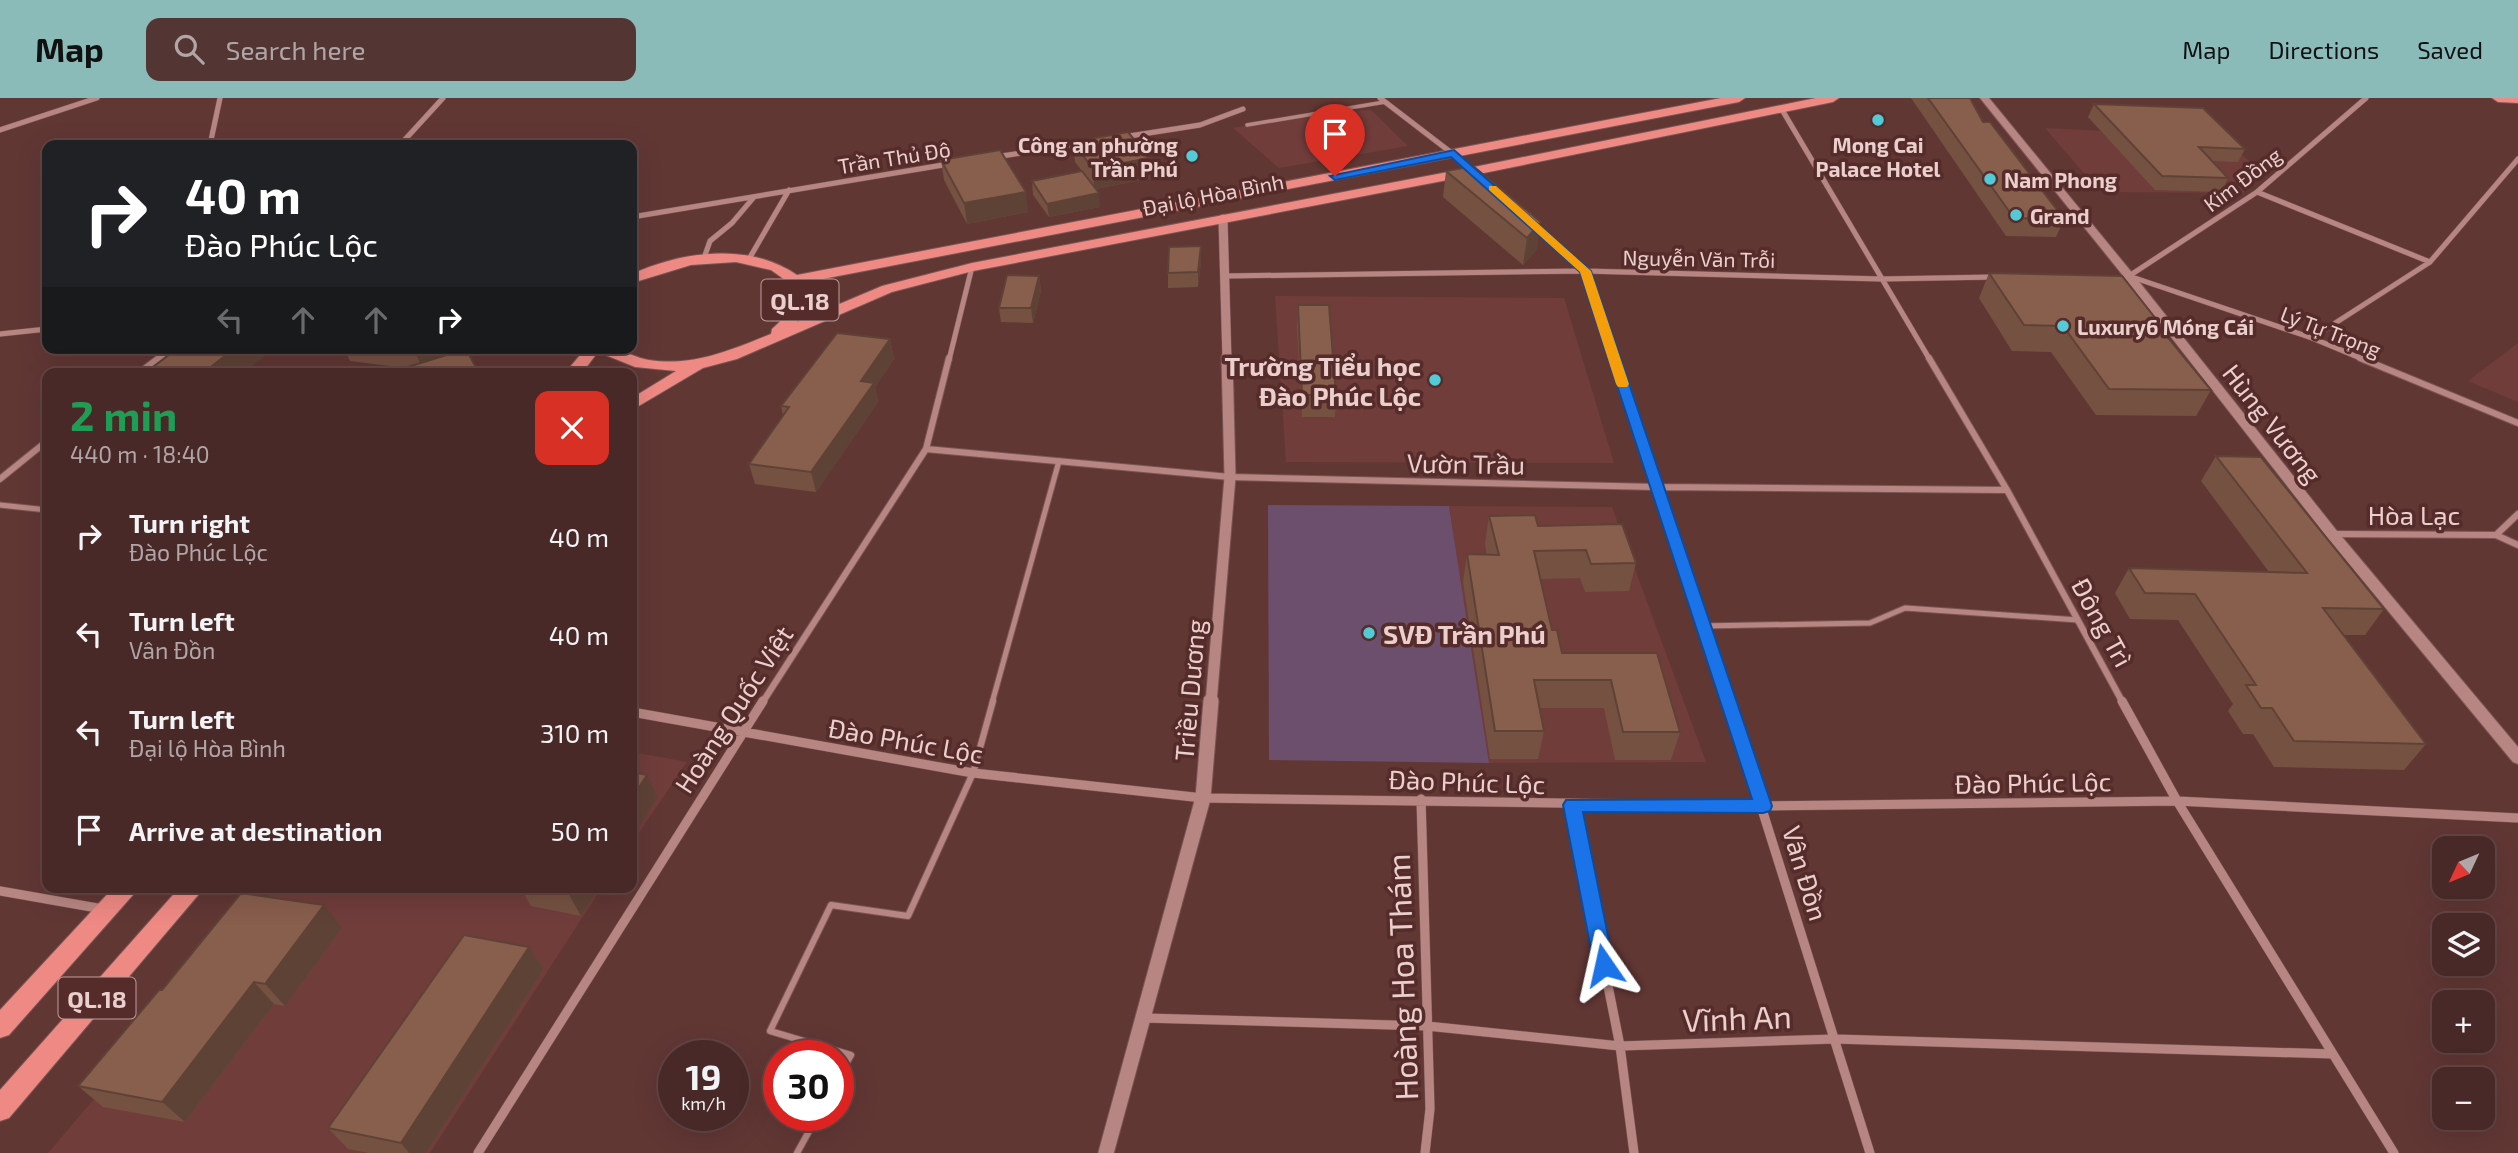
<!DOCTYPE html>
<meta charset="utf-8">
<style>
body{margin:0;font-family:"Exo 2",sans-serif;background:#533533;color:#f1f3f6;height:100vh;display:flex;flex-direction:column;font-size:26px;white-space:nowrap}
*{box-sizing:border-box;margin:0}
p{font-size:23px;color:#b1a6a7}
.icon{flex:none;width:38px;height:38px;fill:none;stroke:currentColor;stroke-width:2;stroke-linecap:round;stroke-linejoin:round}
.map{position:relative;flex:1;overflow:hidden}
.panel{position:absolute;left:42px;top:270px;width:595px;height:525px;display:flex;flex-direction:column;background:#492927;border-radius:14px;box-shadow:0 7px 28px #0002,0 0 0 2px #614544}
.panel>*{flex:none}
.hud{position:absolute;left:42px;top:42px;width:595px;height:214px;border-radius:14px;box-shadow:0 7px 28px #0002,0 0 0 2px #614544;background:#202124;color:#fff;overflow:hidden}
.needle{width:46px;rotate:226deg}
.buttons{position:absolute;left:2432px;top:738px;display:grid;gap:14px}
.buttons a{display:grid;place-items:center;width:63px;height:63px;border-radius:14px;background:#492927;box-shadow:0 7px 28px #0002,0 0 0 2px #614544;font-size:35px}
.speed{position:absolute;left:658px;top:942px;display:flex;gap:14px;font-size:35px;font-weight:700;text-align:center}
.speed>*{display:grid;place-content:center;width:91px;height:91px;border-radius:50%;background:#492927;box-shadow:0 7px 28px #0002,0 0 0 2px #614544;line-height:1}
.speed small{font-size:18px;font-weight:400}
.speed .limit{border:10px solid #d22;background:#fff;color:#111}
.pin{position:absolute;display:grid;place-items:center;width:60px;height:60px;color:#fff;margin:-72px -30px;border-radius:50% 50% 50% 0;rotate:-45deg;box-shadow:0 0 7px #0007}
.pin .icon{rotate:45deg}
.me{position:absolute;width:77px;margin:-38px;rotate:349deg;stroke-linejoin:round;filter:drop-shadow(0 0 5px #0008)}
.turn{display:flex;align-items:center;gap:24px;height:147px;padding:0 28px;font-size:32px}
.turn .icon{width:91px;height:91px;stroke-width:2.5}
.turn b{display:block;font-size:49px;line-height:60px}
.lanes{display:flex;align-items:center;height:66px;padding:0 28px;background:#0003;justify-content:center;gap:35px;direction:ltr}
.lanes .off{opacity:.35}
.round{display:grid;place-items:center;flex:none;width:74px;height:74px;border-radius:14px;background:#533533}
.overview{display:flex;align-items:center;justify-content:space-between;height:119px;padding:0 28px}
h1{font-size:42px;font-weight:700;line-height:52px;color:#1e9e55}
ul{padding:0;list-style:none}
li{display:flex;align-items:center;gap:21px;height:98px;padding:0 28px}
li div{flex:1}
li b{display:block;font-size:26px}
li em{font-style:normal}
header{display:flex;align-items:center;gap:42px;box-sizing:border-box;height:98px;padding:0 35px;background:#8bbbb9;color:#111}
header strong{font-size:33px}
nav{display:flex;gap:38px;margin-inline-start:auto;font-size:24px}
.search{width:490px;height:63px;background:#533533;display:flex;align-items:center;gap:18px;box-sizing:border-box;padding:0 24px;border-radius:14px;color:#b1a6a7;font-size:26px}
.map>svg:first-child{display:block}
.built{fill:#703d3b}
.green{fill:#6b4f6d}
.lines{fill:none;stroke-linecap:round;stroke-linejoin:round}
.service-far2-casing{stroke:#795654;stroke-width:4.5}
.service-far1-casing{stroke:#795654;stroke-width:7}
.service-casing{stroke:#795654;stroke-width:8}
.minor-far2-casing{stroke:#795654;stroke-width:6}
.minor-far1-casing{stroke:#795654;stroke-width:8}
.minor-casing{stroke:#795654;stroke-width:10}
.tertiary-far2-casing{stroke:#795654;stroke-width:10}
.tertiary-far1-casing{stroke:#795654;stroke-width:13}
.tertiary-casing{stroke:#795654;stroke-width:17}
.secondary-casing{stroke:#795654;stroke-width:2}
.trunk-casing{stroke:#795654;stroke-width:2}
.service-far2{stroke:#b78682;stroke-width:3.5}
.service-far1{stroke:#b78682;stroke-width:5}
.service{stroke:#b78682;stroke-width:6}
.minor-far2{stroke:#b78682;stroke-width:5}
.minor-far1{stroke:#b78682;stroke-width:6}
.minor{stroke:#b78682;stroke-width:9}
.tertiary-far2{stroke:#b78682;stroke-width:9}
.tertiary-far1{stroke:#b78682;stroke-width:11}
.tertiary{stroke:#b78682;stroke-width:15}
.secondary{fill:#b78682;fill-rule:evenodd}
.trunk{fill:#ee8984;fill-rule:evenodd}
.wall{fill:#755142}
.shaded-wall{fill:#5f4236}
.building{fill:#885e4d;stroke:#5f4236;stroke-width:2}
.route{fill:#1a73e8;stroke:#114b97;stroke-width:2}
.slow{fill:#f59e0b}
.poi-dot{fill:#52cbd7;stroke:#552c2a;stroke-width:2.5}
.labels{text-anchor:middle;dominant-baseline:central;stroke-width:7;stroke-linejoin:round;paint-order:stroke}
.far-poi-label{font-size:21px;font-weight:bold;fill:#eacfcc;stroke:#552c2a;text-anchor:start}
.far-street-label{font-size:21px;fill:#eacfcc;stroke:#552c2a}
.shield{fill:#552c2a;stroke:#bd9e9b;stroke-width:2}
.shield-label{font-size:24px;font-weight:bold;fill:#eacfcc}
.poi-label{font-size:26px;font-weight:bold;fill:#eacfcc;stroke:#552c2a;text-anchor:end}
.street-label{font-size:26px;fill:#eacfcc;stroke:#552c2a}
.near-street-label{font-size:32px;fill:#eacfcc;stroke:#552c2a}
</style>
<header>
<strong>Map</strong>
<div class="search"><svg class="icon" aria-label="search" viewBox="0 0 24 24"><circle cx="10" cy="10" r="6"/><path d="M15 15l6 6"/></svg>Search here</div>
<nav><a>Map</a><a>Directions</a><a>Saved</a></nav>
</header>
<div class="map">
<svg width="2518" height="1055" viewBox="0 0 2518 1055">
<rect width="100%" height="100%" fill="#613734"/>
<path class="built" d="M1371,12L1408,48L1279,70L1233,30L1328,13Z
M2045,30L2222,39L2256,69L2243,95L2100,94Z
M1275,198L1564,200L1614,365L1286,364Z
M2518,245V304L2468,283Z
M1449,408L1612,409L1706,664L1489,665Z
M632,654L687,664L632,745Z
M278,789H602L430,1055H48L266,799Z"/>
<path class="green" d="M1268,407L1449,408L1489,665L1269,662Z"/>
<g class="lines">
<g class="service-far2-casing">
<path id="service-far2" d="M1247,27L1385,4"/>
</g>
<g class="service-far1-casing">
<path id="service-far1" d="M0,407L47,412
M1702,528L1870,525L1905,510L2078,522
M992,605L1059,363"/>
</g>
<g class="service-casing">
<path id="service" d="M838,980L851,957L770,933L831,807L908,818L973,675L993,603
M797,1055L818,1017"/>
</g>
<g class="minor-far2-casing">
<path id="minor-far2" d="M1380,0L1453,56
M1781,10L1930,262
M0,32L97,0
M1123,39L1200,27L1243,11
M210,47L220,0
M400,47L443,0
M995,59L1080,46
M2257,94L2430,164
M632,119L949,66
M1533,126L1585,173L1615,262
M704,160L710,143L732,125L754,99
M749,161L789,92
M1226,178L1585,173L1881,181L1995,179
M2129,178L2312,240L2365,262
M2129,178L2257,94L2366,0
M0,236L47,231
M2312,240L2430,164L2518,61
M157,262L172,250
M949,262L972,169"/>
</g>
<g class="minor-far1-casing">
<path id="minor-far1" d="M1614,260L1729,605
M1929,260L2007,392L2123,605
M2360,260L2518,325
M139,275L159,260
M926,351L1230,379L1656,389L2007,392
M0,381L47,343
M2332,436L2496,437L2518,447
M2496,437L2518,416
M762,605L926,351L949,260"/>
</g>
<g class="minor-casing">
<path id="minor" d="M1728,603L1870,1055
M2122,603L2177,703L2394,1055
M632,614L973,675L1203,700L1763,708L2177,703L2518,720
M1421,701L1430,1011L1425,1055
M1572,707L1620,948L1634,1055
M0,793L103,811
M1144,920L1427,928L1620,948L1835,941L2333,956
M478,1055L763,603"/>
</g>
<g class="tertiary-far2-casing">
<path id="tertiary-far2" d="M1223,121L1227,262"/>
</g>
<g class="tertiary-far1-casing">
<path id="tertiary-far1" d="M1211,605L1230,379L1227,260"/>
</g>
<g class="tertiary-casing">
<path id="tertiary" d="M1106,1055L1203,700L1211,603"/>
</g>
<g class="secondary-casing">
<path id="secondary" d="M1980,0H1989L2133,176L2337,433L2518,649V666L2513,664L2327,439L2125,180Z"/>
</g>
<g class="trunk-casing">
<path id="trunk" d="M1721,0H1745L1739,4L802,185L808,200L797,224L882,188L972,165L1474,69L1816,0H1839L1833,4L1474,77L973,173L892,194L737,261L703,270L632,312V300L676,273L635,269L598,254L582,275H565L586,250C594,250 605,248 613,250C625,253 636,260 649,262C693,269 731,252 771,236L772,231L786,218L794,200L788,184L771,172L736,164L691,167L632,185V176C683,153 749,144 797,177Z
M2492,0H2518V5L2498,4Z
M114,789H140L9,937L0,940V912Z
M180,789H205L9,1020L0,1023V992Z"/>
</g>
<use href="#service-far2" class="service-far2"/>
<use href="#service-far1" class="service-far1"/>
<use href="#service" class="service"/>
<use href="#minor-far2" class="minor-far2"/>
<use href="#minor-far1" class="minor-far1"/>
<use href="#minor" class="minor"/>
<use href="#tertiary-far2" class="tertiary-far2"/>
<use href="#tertiary-far1" class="tertiary-far1"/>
<use href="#tertiary" class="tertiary"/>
<use href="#secondary" class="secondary"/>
<use href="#trunk" class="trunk"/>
</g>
<path class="wall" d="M1911,0H1970L1983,24L2064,121L2056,139L2006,138Z
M2094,6L2245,51L2238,64L2213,63L2228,80L2221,94L2155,92L2088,19Z
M1073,44L1149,60L1151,80L1095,91L1100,109L1049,119L1033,97L1032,83L1082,73L1075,64Z
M941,62L1028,114L967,126L944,82Z
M1473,68L1537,151L1523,167L1443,99L1446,73Z
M1201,148V163L1198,189L1168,190V175Z
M1989,175L2163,230L2162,233L2211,292L2196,318L2096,317L2051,254L2012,253L1979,200Z
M1039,178L1041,192L1033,225L1001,224L999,210Z
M1298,207L1336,297L1335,319H1302L1297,228Z
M890,241L894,261L875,289L878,304L816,394L755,386L749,366L783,317L781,308Z
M344,250H447L436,260L405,270L350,263Z
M2216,358L2384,511L2365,537H2343L2426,646L2404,672L2274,669L2253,636H2243L2228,613L2233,606L2178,522L2130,521L2115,495L2129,470L2269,474L2201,383Z
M1489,418L1538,428L1636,465L1629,493L1585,494L1580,480L1541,481L1552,532L1562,555H1657L1680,634L1671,662H1615L1604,610H1540L1544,633L1538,661H1490L1463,484L1467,456L1487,457L1485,446Z
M520,789H600L581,818L531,808Z
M342,830L285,908L274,906L185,1024L103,1009L78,988L162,892Z
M529,849L544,871L426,1055H369L348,1051L328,1030Z"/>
<path class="shaded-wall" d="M1149,60L1151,80L1094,91L1093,71Z
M1026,94L1028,114L967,126L964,105Z
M1099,95L1100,109L1049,119L1047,106Z
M1541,124L1537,151L1523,167L1527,140Z
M1201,148V163L1198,189V174Z
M1039,178L1041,192L1033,225L1031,210Z
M890,241L894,261L875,289L878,304L816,394L811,374L861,283Z
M235,250H271L272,252L244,275H203Z
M424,250H447L424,272L416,257Z
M647,677L658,699L632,739V700Z
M572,789H600L581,818L568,795Z
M324,807L342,830L285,908L265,886Z
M529,849L544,871L426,1055H409L401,1045Z
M254,884L274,906L185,1024L162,1004Z"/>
<path class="building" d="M1928,0H1970L1983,24H1990L2064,121L2014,120Z
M2094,6L2203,10L2245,51L2199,49L2228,80L2162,78Z
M1128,34L1149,60L1093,71L1073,44Z
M1000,52L1026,94L964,105L941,62Z
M1473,68L1541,124L1527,140L1446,73Z
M1082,73L1099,95L1047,106L1032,83Z
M1201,148L1198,174L1168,175L1169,149Z
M1989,175L2122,178L2163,230H2160L2211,292L2109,291L2063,228L2024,227Z
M1007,177L1039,178L1031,210H999Z
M1298,207H1329L1336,297H1302Z
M837,235L890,241L861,283L874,285L811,374L749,366L789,309L781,308Z
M178,250H235L203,275H145Z
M360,250H424L416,257Z
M466,251L479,275H388Z
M2216,358L2261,359L2384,511L2323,510L2426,646L2294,643L2272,610H2261L2246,587H2256L2195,496L2145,495L2129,470L2307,475Z
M1535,417L1538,428L1622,426L1636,465L1591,466L1586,452L1534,453L1552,532H1557L1562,555H1657L1680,634H1623L1611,582H1534L1544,633H1495L1467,456L1499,457L1489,418Z
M632,674L647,677L632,700Z
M535,789H572L568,795Z
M241,795L324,807L265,886L254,884L162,1004L78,988L159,892H162Z
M464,837L529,849L401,1045L328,1030Z"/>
<path class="route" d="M1454,52L1591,173L1772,708L1770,713L1763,715L1583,714L1614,867L1611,874L1604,876L1597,874L1594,867L1563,707L1566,702L1752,701L1580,174L1451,59L1335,82L1330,78Z"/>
<path class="slow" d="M1489,88H1496L1591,173L1629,286L1627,289H1618L1616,286L1580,174L1489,92Z"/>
<g class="poi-dot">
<circle cx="1878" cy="22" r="7"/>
<circle cx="1192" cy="58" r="7"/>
<circle cx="1990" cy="81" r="7"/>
<circle cx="2016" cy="117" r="7"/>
<circle cx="2063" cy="228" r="7"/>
<circle cx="1435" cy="282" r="7"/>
<circle cx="1369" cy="535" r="7"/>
</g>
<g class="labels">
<g class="far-poi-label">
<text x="1178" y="46" text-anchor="end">Công an phường<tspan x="1178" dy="24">Trần Phú</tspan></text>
<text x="1878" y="46" text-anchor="middle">Mong Cai<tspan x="1878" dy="24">Palace Hotel</tspan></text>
<text x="2004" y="81">Nam Phong</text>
<text x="2030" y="117">Grand</text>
<text x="2077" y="228">Luxury6 Móng Cái</text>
</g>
<g class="far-street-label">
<text transform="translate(894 59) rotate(-9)">Trần Thủ Độ</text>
<text transform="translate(2242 81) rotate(-37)">Kim Đồng</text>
<text transform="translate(1213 96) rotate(-11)">Đại lộ Hòa Bình</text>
<text transform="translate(1699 160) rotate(1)">Nguyễn Văn Trỗi</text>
<text transform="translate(2331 233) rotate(21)">Lý Tự Trọng</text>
</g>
<g class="shield">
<rect x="761.5" y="181.5" width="77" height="41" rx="5"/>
<rect x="58.5" y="879.5" width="77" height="41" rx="5"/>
</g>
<g class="shield-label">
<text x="800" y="202">QL.18</text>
<text x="97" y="900">QL.18</text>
</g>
<g class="poi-label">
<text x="1421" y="267">Trường Tiểu học<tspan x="1421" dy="30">Đào Phúc Lộc</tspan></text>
<text x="1383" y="535" text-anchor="start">SVĐ Trần Phú</text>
</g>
<g class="street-label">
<text transform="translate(2273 325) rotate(52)">Hùng Vương</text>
<text transform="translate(1466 365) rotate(1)">Vườn Trầu</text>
<text x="2414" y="416">Hòa Lạc</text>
<text transform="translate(2103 524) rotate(61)">Đông Trì</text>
<text transform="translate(1189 592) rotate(-85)">Triều Dương</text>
<text transform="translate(733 611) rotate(-57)">Hoàng Quốc Việt</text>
<text transform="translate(906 642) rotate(10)">Đào Phúc Lộc</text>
<text transform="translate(1467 683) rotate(2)">Đào Phúc Lộc</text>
<text transform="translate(2033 684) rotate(-1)">Đào Phúc Lộc</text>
<text transform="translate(1806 775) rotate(73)">Vân Đồn</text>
</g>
<g class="near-street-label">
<text transform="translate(1401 879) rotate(-92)">Hoàng Hoa Thám</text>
<text transform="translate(1737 919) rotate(-2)">Vĩnh An</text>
</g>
</g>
</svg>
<div class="buttons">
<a><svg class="needle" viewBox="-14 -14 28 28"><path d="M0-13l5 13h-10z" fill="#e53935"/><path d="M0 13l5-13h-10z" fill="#b1a6a7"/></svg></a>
<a><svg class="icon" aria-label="layers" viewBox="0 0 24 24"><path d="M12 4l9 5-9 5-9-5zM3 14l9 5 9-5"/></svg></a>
<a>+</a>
<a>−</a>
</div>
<div class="speed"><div>19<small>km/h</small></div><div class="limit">30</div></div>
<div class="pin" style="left:1335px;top:78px;background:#d93025"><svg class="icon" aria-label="arrive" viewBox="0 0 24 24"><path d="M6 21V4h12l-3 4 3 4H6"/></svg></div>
<svg class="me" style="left:1604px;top:867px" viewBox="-20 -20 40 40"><path d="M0-17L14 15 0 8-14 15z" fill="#1a73e8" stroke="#fff" stroke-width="4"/></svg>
<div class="hud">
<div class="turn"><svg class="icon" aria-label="right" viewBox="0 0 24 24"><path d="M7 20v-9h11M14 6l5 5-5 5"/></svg><div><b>40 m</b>Đào Phúc Lộc</div></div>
<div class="lanes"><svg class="icon off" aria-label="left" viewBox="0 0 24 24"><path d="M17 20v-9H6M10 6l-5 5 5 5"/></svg><svg class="icon off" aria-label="ahead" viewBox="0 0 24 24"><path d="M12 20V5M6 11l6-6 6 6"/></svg><svg class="icon off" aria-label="ahead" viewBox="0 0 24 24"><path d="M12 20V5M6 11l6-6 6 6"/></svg><svg class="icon" aria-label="right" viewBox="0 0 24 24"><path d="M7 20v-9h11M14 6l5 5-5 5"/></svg></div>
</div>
<section class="panel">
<div class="overview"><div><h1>2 min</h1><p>440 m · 18:40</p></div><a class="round" style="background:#d93025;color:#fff"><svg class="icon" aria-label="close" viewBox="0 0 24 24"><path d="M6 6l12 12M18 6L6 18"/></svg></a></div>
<ul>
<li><svg class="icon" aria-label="right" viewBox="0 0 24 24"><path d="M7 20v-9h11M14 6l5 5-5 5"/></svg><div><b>Turn right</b><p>Đào Phúc Lộc</p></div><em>40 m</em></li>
<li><svg class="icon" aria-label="left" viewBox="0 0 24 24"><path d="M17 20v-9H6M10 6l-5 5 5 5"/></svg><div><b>Turn left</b><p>Vân Đồn</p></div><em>40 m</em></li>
<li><svg class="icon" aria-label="left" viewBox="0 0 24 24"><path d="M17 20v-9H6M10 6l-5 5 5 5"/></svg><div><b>Turn left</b><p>Đại lộ Hòa Bình</p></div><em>310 m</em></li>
<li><svg class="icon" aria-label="arrive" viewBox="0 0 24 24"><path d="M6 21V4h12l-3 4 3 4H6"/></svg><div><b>Arrive at destination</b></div><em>50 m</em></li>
</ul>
</section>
</div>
